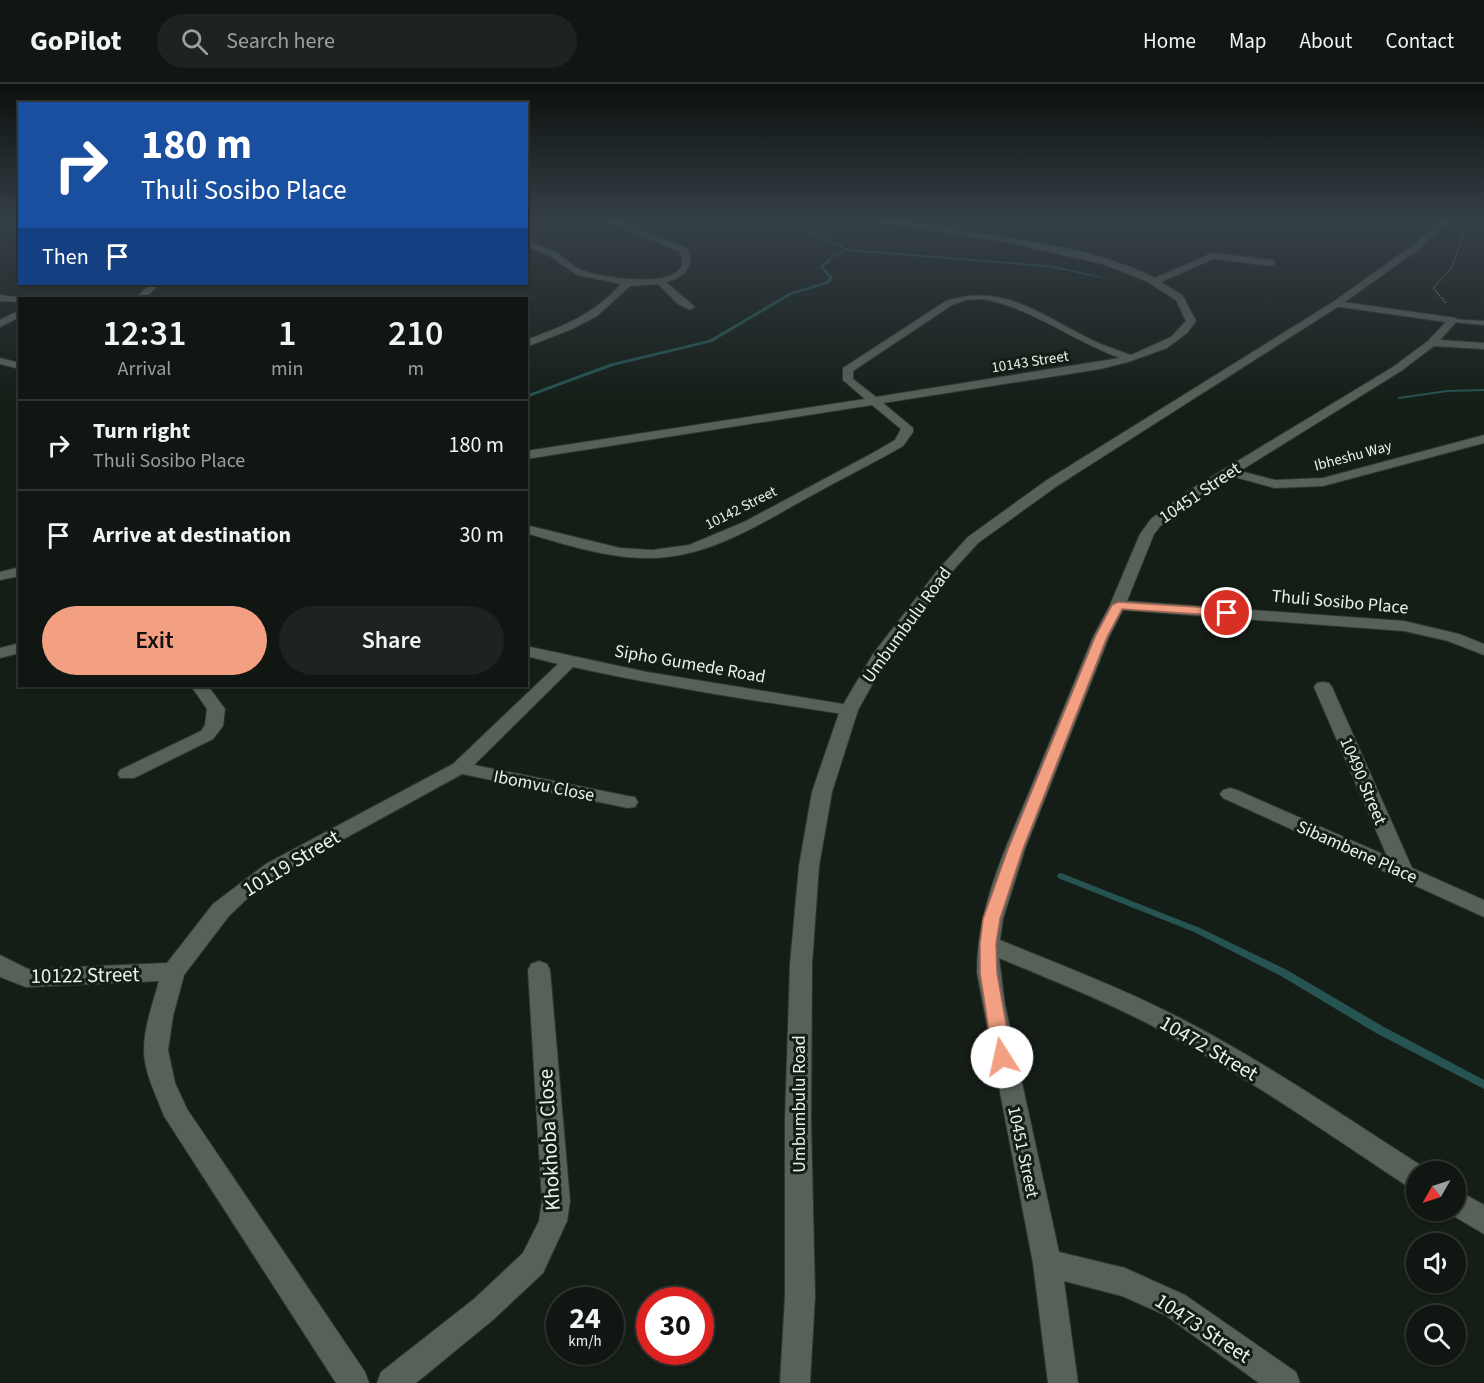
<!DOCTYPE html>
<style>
body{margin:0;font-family:"Source Sans 3",sans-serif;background:#1e231f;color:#f1f3f6;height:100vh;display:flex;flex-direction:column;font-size:22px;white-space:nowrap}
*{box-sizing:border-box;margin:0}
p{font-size:20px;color:#9c9f9f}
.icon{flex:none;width:33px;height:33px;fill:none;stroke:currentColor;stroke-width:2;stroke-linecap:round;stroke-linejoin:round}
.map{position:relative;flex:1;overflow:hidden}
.details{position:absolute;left:18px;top:213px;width:510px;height:390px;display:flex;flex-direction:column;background:#101611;border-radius:0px;box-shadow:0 2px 4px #0004,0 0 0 2px #303531}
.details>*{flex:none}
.guide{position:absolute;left:18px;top:18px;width:510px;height:183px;border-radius:0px;box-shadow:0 2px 4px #0004,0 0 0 2px #303531;background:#1a4fa0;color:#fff;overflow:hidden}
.needle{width:39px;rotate:231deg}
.tools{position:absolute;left:1406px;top:1077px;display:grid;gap:12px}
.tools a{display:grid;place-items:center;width:60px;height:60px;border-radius:50%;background:#101611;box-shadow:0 2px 4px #0004,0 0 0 2px #303531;font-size:30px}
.speed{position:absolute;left:546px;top:1203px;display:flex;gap:12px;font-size:30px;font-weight:700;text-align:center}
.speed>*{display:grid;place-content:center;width:78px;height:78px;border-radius:50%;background:#101611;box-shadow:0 2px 4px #0004,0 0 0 2px #303531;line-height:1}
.speed small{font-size:15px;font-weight:400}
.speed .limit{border:9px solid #d22;background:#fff;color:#111}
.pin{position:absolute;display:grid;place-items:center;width:51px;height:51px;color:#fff;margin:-26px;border:3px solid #fff;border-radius:50%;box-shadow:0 2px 6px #0007}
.me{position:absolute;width:66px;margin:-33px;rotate:350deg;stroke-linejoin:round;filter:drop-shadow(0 0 4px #0008)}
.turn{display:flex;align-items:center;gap:21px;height:126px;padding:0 24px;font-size:27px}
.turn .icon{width:78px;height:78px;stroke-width:2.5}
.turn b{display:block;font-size:42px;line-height:51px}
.then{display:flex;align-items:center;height:57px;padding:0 24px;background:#0003;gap:12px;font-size:22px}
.eta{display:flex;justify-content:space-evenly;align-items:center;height:102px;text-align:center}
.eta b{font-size:36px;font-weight:600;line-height:42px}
.action{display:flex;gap:12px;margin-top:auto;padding:12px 24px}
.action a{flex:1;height:69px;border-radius:36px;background:#f39f82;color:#111;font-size:24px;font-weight:600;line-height:69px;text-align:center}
.action a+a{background:#1e231f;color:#f1f3f6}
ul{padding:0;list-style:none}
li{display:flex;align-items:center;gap:18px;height:90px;padding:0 24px;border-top:2px solid #303531}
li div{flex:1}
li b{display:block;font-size:22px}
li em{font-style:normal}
header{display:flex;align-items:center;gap:36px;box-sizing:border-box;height:84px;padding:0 30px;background:#101611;border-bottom:2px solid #303531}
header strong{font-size:28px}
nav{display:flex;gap:33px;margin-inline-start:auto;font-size:21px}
.search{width:420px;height:54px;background:#1e231f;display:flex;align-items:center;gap:15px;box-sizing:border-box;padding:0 21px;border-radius:33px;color:#9c9f9f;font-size:22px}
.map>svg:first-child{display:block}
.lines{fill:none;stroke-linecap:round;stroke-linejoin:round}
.stream{fill:#255453;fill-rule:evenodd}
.lane-casing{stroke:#313632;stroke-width:2}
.street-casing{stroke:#313632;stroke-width:2}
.secondary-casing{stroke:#313632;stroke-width:2}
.path{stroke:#858c87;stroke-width:1.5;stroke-dasharray:1.5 1.5;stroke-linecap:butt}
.lane{fill:#576159;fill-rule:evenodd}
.street{fill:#576159;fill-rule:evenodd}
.secondary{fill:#576159;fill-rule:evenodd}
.route{fill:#f39f82;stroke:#9e6754;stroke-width:1.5}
.labels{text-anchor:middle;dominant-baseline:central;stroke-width:6;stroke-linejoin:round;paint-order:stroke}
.far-street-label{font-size:15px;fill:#ebf1ec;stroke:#151d17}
.street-label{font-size:18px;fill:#ebf1ec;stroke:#151d17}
.near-street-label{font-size:21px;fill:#ebf1ec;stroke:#151d17}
</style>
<header>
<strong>GoPilot</strong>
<div class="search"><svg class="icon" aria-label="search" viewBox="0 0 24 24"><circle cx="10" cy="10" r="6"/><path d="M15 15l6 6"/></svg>Search here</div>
<nav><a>Home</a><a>Map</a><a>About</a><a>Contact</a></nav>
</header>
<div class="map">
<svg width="1484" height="1299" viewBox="0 0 1484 1299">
<rect width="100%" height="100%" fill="#151d17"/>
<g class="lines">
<path class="stream" d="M2,138H6L0,141V139Z
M770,138H773C799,145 825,149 847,165L1048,181L1103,193L1101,194L1048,183L846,167L832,174L830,178L823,182L833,194L830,199L791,211L712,258L613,282L526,314V311L609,280L709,256L789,209L827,197L829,194L819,182C829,175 832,171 844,166C829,154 811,150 793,145C785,143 776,141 770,138Z
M1484,305V307L1447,308L1399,315L1397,314L1399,313L1447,306Z
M1061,789L1200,844L1287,886L1384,943L1484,996V1005L1376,949L1281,892L1194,848L1058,794L1057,792L1058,790Z"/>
<g class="lane-casing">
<path id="lane" d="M1451,235L1484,237V241L1453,238L1451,237Z"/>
</g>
<g class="street-casing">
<path id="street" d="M526,138H531L526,140Z
M610,138H620L687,164C697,182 683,194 666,198L695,223L690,226L678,220L658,200L630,202L597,232L572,245L526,263V256C562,243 595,230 621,200L577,191L550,172L526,162V157C536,160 548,164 557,169C566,174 574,184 584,187C602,194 698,209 680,168Z
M876,138C905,136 935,142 963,147C1022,156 1102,166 1155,194L1212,169L1272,176L1276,179L1272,182L1213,175L1161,198L1183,212L1196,237L1187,249L1167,264L1128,278L1100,285L883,319L913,344V348L903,362C872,380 839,396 807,414C758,441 710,473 651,474C609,475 567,461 526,449V441L620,464L652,466L689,461L744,438L871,370L895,356L901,345L872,321L526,375V367L865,315L843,296V284L946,217C1003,198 1043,232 1092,256C1104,262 1118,266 1131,271L1171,253L1186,237L1176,216L1146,197L1103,180L1001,157ZM983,215C1032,224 1073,257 1120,274L876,313L853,295V287L952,221L966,216Z
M150,200H160L145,214H136Z
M0,211L24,214H20V218L0,217Z
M1336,217L1456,234V238L1440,256L1484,259V265L1434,262L1401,287L1240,387L1275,396L1323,394L1484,351V359L1323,402L1275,404L1231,392C1204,409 1172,425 1154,450L1127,517L1404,537L1459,550L1484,560V571L1448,557L1404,547L1123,526L1109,553L1025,765L1003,835L1000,856C1060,881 1122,904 1180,934C1265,978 1345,1033 1425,1084L1427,1088H1416V1105L1407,1102C1327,1049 1247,993 1162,947C1110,919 1054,897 999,874L1005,921L1059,1168L1125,1184L1185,1211L1296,1288L1300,1299H1259L1165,1231L1122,1212L1064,1197L1078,1299H1048L1033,1179L977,889C977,824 1005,765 1030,706C1051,655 1072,604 1093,553L1110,521L1140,450L1151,435L1188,407L1393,283L1428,257L1446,238L1333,222L1331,220Z
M20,226V233L0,243V236Z
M0,274L20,279V285L0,280Z
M20,483V492L0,496V488Z
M20,559V569L0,574V564Z
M526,562L647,588L849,621L855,622L858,626L855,630L849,631C757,617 664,603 573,583L474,681L628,712L635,713L638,718L635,723L628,724L462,690L280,790L253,809L229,832L184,891L173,932L168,966L175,999L187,1025L365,1288L369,1299H336L164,1032C156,1011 144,988 144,966C144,943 153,919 159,897L26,903L0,893V871L28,885L167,879L213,820L266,780L453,680L558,580L526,572Z
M1323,598L1329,599L1332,603L1412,784L1484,816V833L1223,714L1220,710L1223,706L1230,704L1237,706L1387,772L1314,603L1317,599Z
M191,602H208L225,625L223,642L213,655L134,694H120L118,690L120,686L201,647L205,641L207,625Z
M539,877L547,880L550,886L570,1117L567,1137L543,1189L494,1235L416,1299H377L381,1288L474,1215L523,1169L539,1137L542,1117L528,886L531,880Z
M1455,1105L1484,1121V1150L1445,1127L1455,1126Z"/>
</g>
<g class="secondary-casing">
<path id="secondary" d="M1438,138H1446L1422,163L1339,222L1057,402L978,459L947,493L887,574L858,626L832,708L819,782L812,880L811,1036L815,1212L810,1299H780L785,1212V1036L790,880L799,782L812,708L840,626L873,570L937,487L968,453L1047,396L1333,218L1416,159Z"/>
</g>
<path class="path" d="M1446,219L1433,204L1452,183L1468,138"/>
<use href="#lane" class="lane"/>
<use href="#street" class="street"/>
<use href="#secondary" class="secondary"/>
</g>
<linearGradient id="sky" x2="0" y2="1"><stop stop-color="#0c100d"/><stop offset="0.43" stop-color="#354047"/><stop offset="1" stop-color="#354047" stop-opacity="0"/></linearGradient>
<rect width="1484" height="320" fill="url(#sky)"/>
<path class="route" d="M1118,518L1227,525L1233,529L1227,532L1122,525L1107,553L1023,765L1000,835L996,860L997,889L1012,973L1009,978L1002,981L996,978L993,973L980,889V860L983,835L1008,765L1095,553L1112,521Z"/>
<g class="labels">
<g class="far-street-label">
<text transform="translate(1030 278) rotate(-9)">10143 Street</text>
<text transform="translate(1353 372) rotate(-15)">Ibheshu Way</text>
<text transform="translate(741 424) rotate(-27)">10142 Street</text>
</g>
<g class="street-label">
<text transform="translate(1200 409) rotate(-34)">10451 Street</text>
<text transform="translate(1340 518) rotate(5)">Thuli Sosibo Place</text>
<text transform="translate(907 541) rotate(-54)">Umbumbulu Road</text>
<text transform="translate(690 580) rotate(10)">Sipho Gumede Road</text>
<text transform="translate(1363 697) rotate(67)">10490 Street</text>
<text transform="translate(544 702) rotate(11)">Ibomvu Close</text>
<text transform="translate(1357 768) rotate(24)">Sibambene Place</text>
<text transform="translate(799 1020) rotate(-90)">Umbumbulu Road</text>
<text transform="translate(1023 1068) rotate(78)">10451 Street</text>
</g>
<g class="near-street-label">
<text transform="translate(291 779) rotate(-31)">10119 Street</text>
<text transform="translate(85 891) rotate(-1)">10122 Street</text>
<text transform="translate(1209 964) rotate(30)">10472 Street</text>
<text transform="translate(549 1056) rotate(-93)">Khokhoba Close</text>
<text transform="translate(1203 1244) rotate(33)">10473 Street</text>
</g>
</g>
</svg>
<div class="tools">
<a><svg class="needle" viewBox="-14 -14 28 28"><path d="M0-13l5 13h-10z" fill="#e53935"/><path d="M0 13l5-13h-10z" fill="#9c9f9f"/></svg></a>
<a><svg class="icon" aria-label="sound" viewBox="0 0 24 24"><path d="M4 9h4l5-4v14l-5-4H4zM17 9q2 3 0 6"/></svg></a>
<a><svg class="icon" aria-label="search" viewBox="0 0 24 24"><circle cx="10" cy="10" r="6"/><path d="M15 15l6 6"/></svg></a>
</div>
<div class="speed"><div>24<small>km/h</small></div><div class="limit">30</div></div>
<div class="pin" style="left:1227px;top:529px;background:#d93025"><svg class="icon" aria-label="arrive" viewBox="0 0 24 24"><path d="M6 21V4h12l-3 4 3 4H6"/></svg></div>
<svg class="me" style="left:1002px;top:973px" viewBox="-20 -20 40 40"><circle r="19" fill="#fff"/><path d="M0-13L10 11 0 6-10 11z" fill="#f39f82"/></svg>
<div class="guide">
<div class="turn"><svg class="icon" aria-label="right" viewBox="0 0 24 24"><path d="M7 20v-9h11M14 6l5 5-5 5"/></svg><div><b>180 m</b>Thuli Sosibo Place</div></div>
<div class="then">Then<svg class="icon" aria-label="arrive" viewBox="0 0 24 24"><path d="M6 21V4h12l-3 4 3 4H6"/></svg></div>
</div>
<section class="details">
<div class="eta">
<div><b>12:31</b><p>Arrival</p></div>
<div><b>1</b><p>min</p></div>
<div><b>210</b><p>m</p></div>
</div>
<ul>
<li><svg class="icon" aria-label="right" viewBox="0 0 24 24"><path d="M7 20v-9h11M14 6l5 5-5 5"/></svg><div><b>Turn right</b><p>Thuli Sosibo Place</p></div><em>180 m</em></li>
<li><svg class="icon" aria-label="arrive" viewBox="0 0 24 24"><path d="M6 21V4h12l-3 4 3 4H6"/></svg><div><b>Arrive at destination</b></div><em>30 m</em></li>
</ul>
<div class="action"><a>Exit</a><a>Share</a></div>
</section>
</div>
